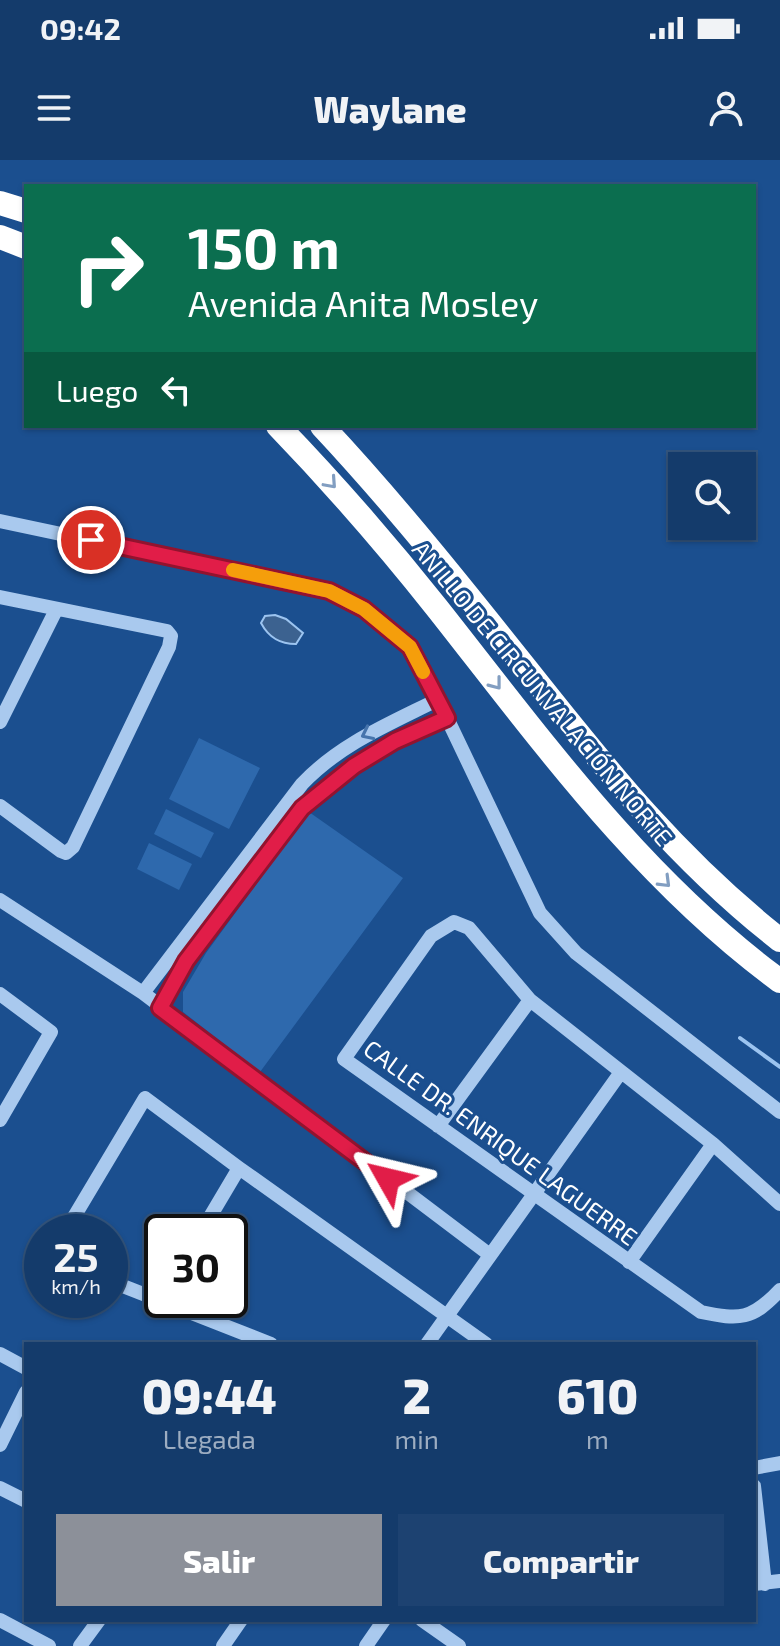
<!DOCTYPE html>
<html lang="es">
<meta charset="utf-8">
<style>
body{margin:0;font-family:"Exo 2",sans-serif;background:#1d4271;color:#f1f3f6;height:100vh;display:flex;flex-direction:column;font-size:30px;white-space:nowrap}
*{box-sizing:border-box;margin:0}
p{font-size:26px;color:#9dadc1}
.icon{flex:none;width:44px;height:44px;fill:none;stroke:currentColor;stroke-width:2;stroke-linecap:round;stroke-linejoin:round}
.map{position:relative;flex:1;overflow:hidden}
.panel{position:absolute;left:24px;top:1182px;width:732px;height:280px;display:flex;flex-direction:column;background:#143b6b;border-radius:0px;box-shadow:0 2px 6px #0004,0 0 0 2px #33557e}
.panel>*{flex:none}
.banner{position:absolute;left:24px;top:24px;width:732px;height:244px;border-radius:0px;box-shadow:0 2px 6px #0004,0 0 0 2px #33557e;background:#0b6e4f;color:#fff;overflow:hidden}
.controls{position:absolute;left:668px;top:292px;display:grid;gap:16px}
.controls a{display:grid;place-items:center;width:88px;height:88px;border-radius:0px;background:#143b6b;box-shadow:0 2px 6px #0004,0 0 0 2px #33557e;font-size:40px}
.speed{position:absolute;left:24px;top:1054px;display:flex;gap:16px;font-size:40px;font-weight:700;text-align:center}
.speed>*{display:grid;place-content:center;width:104px;height:104px;border-radius:50%;background:#143b6b;box-shadow:0 2px 6px #0004,0 0 0 2px #33557e;line-height:1}
.speed small{font-size:20px;font-weight:400}
.speed .limit{border:4px solid #111;border-radius:12px;background:#fff;color:#111}
.pin{position:absolute;display:grid;place-items:center;width:68px;height:68px;color:#fff;margin:-34px;border:4px solid #fff;border-radius:50%;box-shadow:0 2px 8px #0007}
.me{position:absolute;width:88px;margin:-44px;rotate:307deg;stroke-linejoin:round;filter:drop-shadow(0 0 6px #0008)}
.turn{display:flex;align-items:center;gap:28px;height:168px;padding:0 32px;font-size:36px}
.turn .icon{width:104px;height:104px;stroke-width:2.5}
.turn b{display:block;font-size:56px;line-height:68px}
.then{display:flex;align-items:center;height:76px;padding:0 32px;background:#0003;gap:16px;font-size:30px}
.eta{display:flex;justify-content:space-evenly;align-items:center;height:136px;text-align:center}
.eta b{font-size:48px;font-weight:800;line-height:56px}
.cta{display:flex;gap:16px;margin-top:auto;padding:16px 32px}
.cta a{flex:1;height:92px;border-radius:0px;background:#8c9099;color:#fff;font-size:32px;font-weight:800;line-height:92px;text-align:center}
.cta a+a{background:#1d4271;color:#f1f3f6}
.status{display:flex;justify-content:space-between;align-items:center;height:56px;padding:0 40px;background:#143b6b;direction:ltr}
.status svg{height:22px;fill:currentColor}
header{display:flex;justify-content:space-between;align-items:center;height:104px;padding:0 32px;background:#143b6b;font-size:36px;font-weight:800}
.map>svg:first-child{display:block}
.green{fill:#2e69ad}
.water{fill:#3c6290;stroke:#9cc4f0;stroke-width:2}
.lines{fill:none;stroke-linecap:round;stroke-linejoin:round}
.stream{stroke:#9cc4f0;stroke-width:4}
.minor{stroke:#a9c9ee;stroke-width:14}
.highway{stroke:#fff;stroke-width:24}
.oneway{stroke:#829ec1}
.oneway2{stroke:#4674ac}
.route-casing{stroke:#92132f;stroke-width:20}
.route{stroke:#e11d48;stroke-width:14}
.slow{stroke:#f59e0b;stroke-width:14}
.labels{text-anchor:middle;dominant-baseline:central;stroke-width:6;stroke-linejoin:round;paint-order:stroke}
.street-label{font-size:24px;fill:#fff;stroke:#1b4f8f}
</style>
<div class="status"><b>09:42</b><svg viewBox="0 0 49 12"><path d="M0 12V9h3v3zM5 12V6h3v6zM10 12V3h3v9zM15 12V0h3v12zM26 1h20v11H26zM47 4h2v5h-2z"/></svg></div>
<header><svg class="icon" aria-label="menu" viewBox="0 0 24 24"><path d="M4 6h16M4 12h16M4 18h16"/></svg>Waylane<svg class="icon" aria-label="person" viewBox="0 0 24 24"><circle cx="12" cy="8" r="4"/><path d="M4 21q1-7 8-7t8 7"/></svg></header>
<div class="map">
<svg width="780" height="1486" viewBox="0 0 780 1486">
<rect width="100%" height="100%" fill="#1b4f8f"/>
<path class="green" d="M199,578L260,608L229,669L169,639Z
M166,649L214,673L201,698L154,674Z
M309,652L403,718L260,912L183,852V832L206,793Z
M149,683L192,704L179,730L137,709Z"/>
<path class="water" d="M275,455L286,459L303,473L296,484C280,484 269,478 261,463L265,456Z"/>
<g class="lines">
<path class="stream" d="M740,878L780,907"/>
<path class="minor" d="M0,361L329,431L364,449L410,487L447,558L540,753L576,793L780,952
M0,437L167,471L171,476L169,487L73,687L66,693L61,691L0,646
M0,562L56,450
M0,740L143,833L490,1095
M143,833L302,624C340,584 389,564 437,540
M0,834L51,872L0,960
M160,848L186,801L302,648L354,606L395,581L447,558
M438,966L530,840
M780,1044L713,984L530,840L469,768L454,762L431,776L344,899L701,1152C740,1160 752,1160 780,1130
M65,1072L145,938L239,1008L486,1184
M201,1072L239,1008
M629,1102L713,984
M110,1121L271,1184
M427,1184L621,912
M0,1194L26,1208
M0,1285L26,1232
M754,1308L780,1303
M754,1326L765,1424
M0,1328L26,1341
M754,1424L780,1421
M0,1460L49,1486
M422,1460L459,1486
M80,1486L99,1460
M223,1486L241,1460
M366,1486L384,1460"/>
<path class="highway" d="M0,43L26,51
M0,77L26,87
M278,266C334,324 387,385 437,448C542,581 642,720 780,821
M322,266C395,344 462,428 528,511C608,612 678,700 780,780"/>
</g>
<defs><path id="oneway-chevron" d="M-2-3.5L2.5 0L-2 3.5" fill="none" stroke-width="1.6" stroke-linecap="round" stroke-linejoin="round" transform="scale(2)"/></defs>
<g class="oneway">
<use href="#oneway-chevron" transform="translate(331 323) rotate(48)"/>
<use href="#oneway-chevron" transform="translate(496 524) rotate(52)"/>
<use href="#oneway-chevron" transform="translate(665 722) rotate(45)"/>
</g>
<use class="oneway2" href="#oneway-chevron" transform="translate(367 574) rotate(154)"/>
<g class="lines">
<g class="route-casing">
<path id="route" d="M91,380L329,431L364,449L410,487L447,558L395,581L354,606L302,648L186,801L160,848L388,1019"/>
</g>
<use href="#route" class="route"/>
<path class="slow" d="M233,410L329,431L364,449L410,487L423,512"/>
</g>
<g class="labels">
<g class="street-label">
<text transform="translate(543 533) rotate(50)">ANILLO DE CIRCUNVALACIÓN NORTE</text>
<text transform="translate(501 982) rotate(36)">CALLE DR. ENRIQUE LAGUERRE</text>
</g>
</g>
</svg>
<div class="controls">
<a><svg class="icon" aria-label="search" viewBox="0 0 24 24"><circle cx="10" cy="10" r="6"/><path d="M15 15l6 6"/></svg></a>
</div>
<div class="speed"><div>25<small>km/h</small></div><div class="limit">30</div></div>
<div class="pin" style="left:91px;top:380px;background:#d93025"><svg class="icon" aria-label="arrive" viewBox="0 0 24 24"><path d="M6 21V4h12l-3 4 3 4H6"/></svg></div>
<svg class="me" style="left:388px;top:1019px" viewBox="-20 -20 40 40"><path d="M0-17L14 15 0 8-14 15z" fill="#e11d48" stroke="#fff" stroke-width="4"/></svg>
<div class="banner">
<div class="turn"><svg class="icon" aria-label="right" viewBox="0 0 24 24"><path d="M7 20v-9h11M14 6l5 5-5 5"/></svg><div><b>150 m</b>Avenida Anita Mosley</div></div>
<div class="then">Luego<svg class="icon" aria-label="left" viewBox="0 0 24 24"><path d="M17 20v-9H6M10 6l-5 5 5 5"/></svg></div>
</div>
<section class="panel">
<div class="eta">
<div><b>09:44</b><p>Llegada</p></div>
<div><b>2</b><p>min</p></div>
<div><b>610</b><p>m</p></div>
</div>
<div class="cta"><a>Salir</a><a>Compartir</a></div>
</section>
</div>
